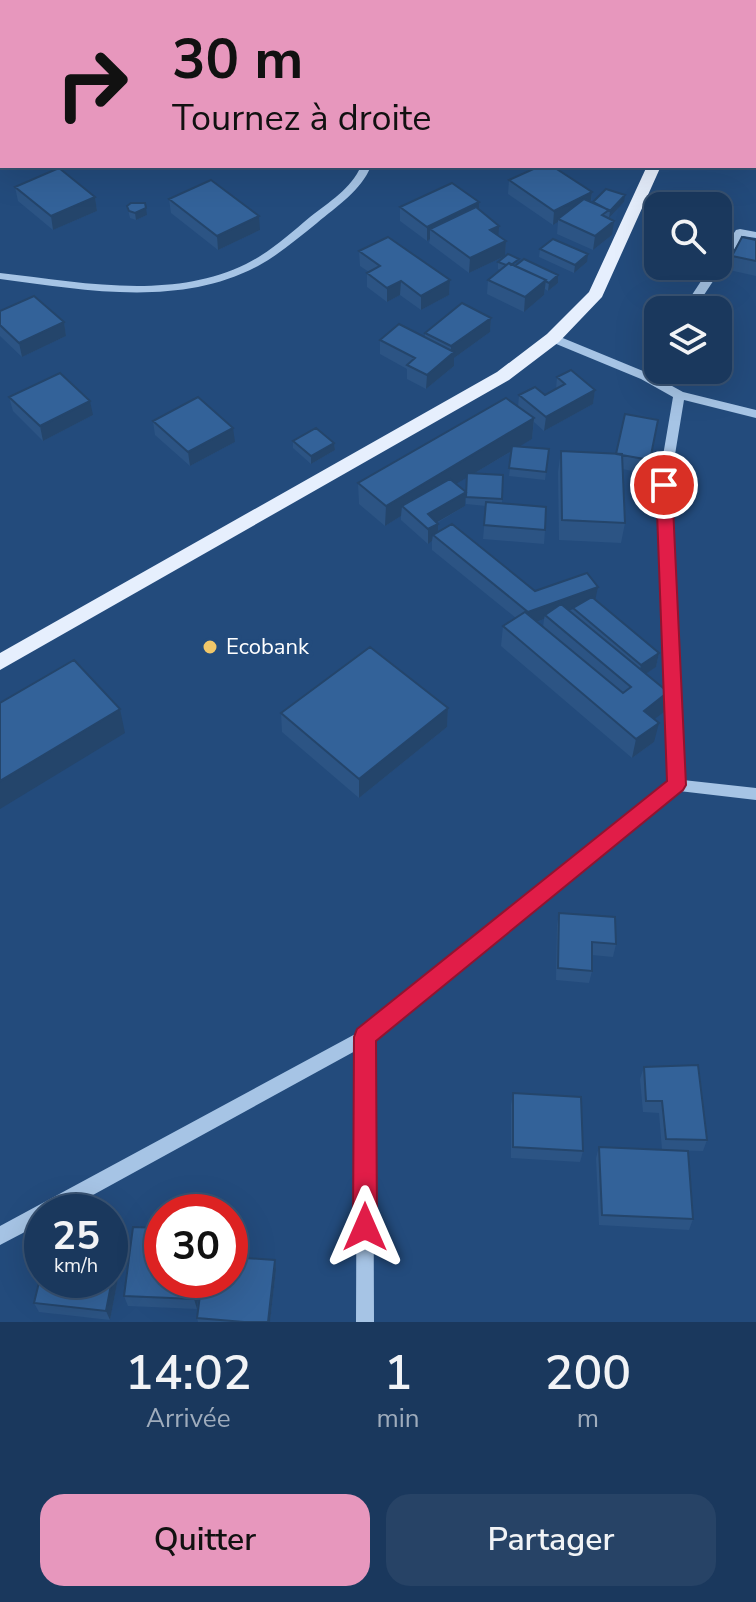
<!DOCTYPE html>
<html lang="fr">
<meta charset="utf-8">
<style>
body{margin:0;font-family:"Nunito Sans",sans-serif;background:#274366;color:#f1f3f6;height:100vh;display:flex;flex-direction:column;font-size:30px;white-space:nowrap}
*{box-sizing:border-box;margin:0}
p{font-size:26px;color:#9facbc}
.icon{flex:none;width:44px;height:44px;fill:none;stroke:currentColor;stroke-width:2;stroke-linecap:round;stroke-linejoin:round}
.map{position:relative;height:1322px;overflow:hidden}
.side{display:flex;flex-direction:column;background:#1a385d;flex:1}
.side>*{flex:none}
.top-card{position:absolute;left:0px;top:0px;width:756px;height:168px;box-shadow:0 8px 32px #0002,0 0 0 2px #385272;background:#e797bd;color:#111;overflow:hidden}
.fabs{position:absolute;left:644px;top:192px;display:grid;gap:16px}
.fabs a{display:grid;place-items:center;width:88px;height:88px;border-radius:16px;background:#1a385d;box-shadow:0 8px 32px #0002,0 0 0 2px #385272;font-size:40px}
.speed{position:absolute;left:24px;top:1194px;display:flex;gap:16px;font-size:40px;font-weight:700;text-align:center}
.speed>*{display:grid;place-content:center;width:104px;height:104px;border-radius:50%;background:#1a385d;box-shadow:0 8px 32px #0002,0 0 0 2px #385272;line-height:1}
.speed small{font-size:20px;font-weight:400}
.speed .limit{border:12px solid #d22;background:#fff;color:#111}
.pin{position:absolute;display:grid;place-items:center;width:68px;height:68px;color:#fff;margin:-34px;border:4px solid #fff;border-radius:50%;box-shadow:0 2px 8px #0007}
.me{position:absolute;width:88px;margin:-44px;rotate:0deg;stroke-linejoin:round;filter:drop-shadow(0 0 6px #0008)}
.turn{display:flex;align-items:center;gap:28px;height:168px;padding:0 40px;font-size:36px}
.turn .icon{width:104px;height:104px;stroke-width:2.5}
.turn b{display:block;font-size:56px;line-height:68px}
.eta{display:flex;justify-content:space-evenly;align-items:center;height:136px;text-align:center}
.eta b{font-size:48px;font-weight:600;line-height:56px}
.primary-button{display:flex;gap:16px;margin-top:auto;padding:16px 40px}
.primary-button a{flex:1;height:92px;border-radius:24px;background:#e797bd;color:#111;font-size:32px;font-weight:600;line-height:92px;text-align:center}
.primary-button a+a{background:#274366;color:#f1f3f6}
.map>svg:first-child{display:block}
.lines{fill:none;stroke-linecap:round;stroke-linejoin:round}
.minor{fill:#a6c4e5;fill-rule:evenodd}
.major{fill:#e6effd;fill-rule:evenodd}
.wall{fill:#2c5484;fill-rule:evenodd}
.shaded-wall{fill:#24456b}
.building{fill:#336299;stroke:#24456b;stroke-width:2}
.route{fill:#e11d48;stroke:#92132f;stroke-width:2}
.poi-dot{fill:#f1c769;stroke:#234b7c;stroke-width:3}
.labels{text-anchor:middle;dominant-baseline:central;stroke-width:8;stroke-linejoin:round;paint-order:stroke}
.poi-label{font-size:22px;fill:#fff;stroke:#234b7c;text-anchor:start}
</style>
<div class="map">
<svg width="756" height="1322" viewBox="0 0 756 1322">
<rect width="100%" height="100%" fill="#234b7c"/>
<g class="lines">
<path class="minor" d="M0,49L2,50V56L0,55Z
M754,98H756V104H754Z
M361,166H371C361,191 337,206 317,223C298,238 280,254 258,266C179,308 84,290 0,279V273C80,282 170,301 246,264C270,252 290,234 310,217C329,202 351,189 361,166Z
M740,229L756,232V238L743,236L694,310H682L711,266H718V257L736,230Z
M553,334L643,371L654,353L658,352V365L652,375L683,392L756,410V418L684,400L670,485L683,780L756,788V800L679,791L373,1040L374,1322H356L357,1050L62,1212H42V1223L0,1245V1226L359,1032L668,783L658,485L673,397L641,379L549,341L547,338Z"/>
<path class="major" d="M689,0H701V2H689Z
M647,166H661L602,297L559,342L509,380L0,670V653L497,372L547,334L589,292Z"/>
</g>
<path class="wall" d="M0,0L2,2V16L0,15Z
M756,51V93L754,92V53Z
M509,180L592,192L591,202H624L609,218L612,235L593,250L557,234L558,222L553,225L508,194Z
M15,187L95,197L97,211L53,230L18,201Z
M169,199L260,230L218,250L171,213Z
M127,206L147,215L136,220L130,218Z
M400,207L479,210L498,236L506,241L505,256L469,273L429,243L430,239L427,241L400,221Z
M756,240V276L729,270L732,256Z
M540,249L587,262L574,273L539,257Z
M359,251L450,280L449,295L421,310L400,295L387,302L367,287V273L369,272L360,266Z
M498,262L518,264L558,283L548,291L545,289L544,295L524,312L487,294L488,280L500,270L498,269Z
M0,311L64,322L66,336L22,357L0,336Z
M491,318L490,332L454,358V366L426,389L407,379V369L380,354V340L425,337V333Z
M557,377L595,390L593,404L544,431L534,422L532,439L519,446L549,449L545,480L509,476L512,451L473,474L503,475L502,504L545,530L544,544L483,539L486,506L466,504V496L465,506L437,523L438,532L535,591L595,600L659,653L656,667L645,674L668,692L664,712L654,719V742L632,758L501,646L503,626L516,618L432,550V541L428,544L401,520V516L385,526L359,504L358,483L518,407L519,395H545L556,389ZM466,478V492L456,484ZM544,619L543,627L537,622Z
M9,397L93,415L43,441L13,411Z
M658,420L647,474L622,469L625,523L621,543L559,540L558,472L561,451L616,454Z
M153,421L235,442L190,466L155,435Z
M293,441L334,443L335,450L311,464L293,448Z
M448,708L447,727L359,798L282,732L281,713Z
M559,913L616,944L613,957L592,955V971L589,983L556,980L557,925Z
M644,1067L707,1140L703,1151L662,1150L659,1113L643,1112L640,1079Z
M513,1093L583,1151L580,1162L511,1158V1105Z
M599,1147L693,1219L689,1230L599,1225L596,1158Z
M118,1248L122,1258L110,1320L39,1312L34,1303Z
M275,1260L276,1270L270,1322H198L197,1318Z
M162,1280H200L197,1309L128,1306L124,1296Z"/>
<path class="shaded-wall" d="M592,192L590,206L558,219V222L553,225L554,211Z
M625,195L624,202L609,218L610,211Z
M95,197L97,211L53,230L51,216Z
M479,202V216L430,229V239L427,241V227Z
M146,208L147,215L136,220L135,213Z
M259,216L260,230L218,250L217,236Z
M614,221L612,235L593,250L595,236Z
M499,226L498,241L490,230Z
M506,241L505,256L469,273L470,258Z
M588,254L587,262L574,273L575,265Z
M558,275V283L548,291L549,283Z
M450,280L449,295L421,310V296Z
M546,280L544,295L524,312L525,297Z
M401,281L400,295L387,302V288Z
M491,318L490,332L454,358V366L426,389L427,375L451,355V346Z
M64,322L66,336L22,357L19,343Z
M595,390L593,404L544,431L546,417Z
M90,401L93,415L43,441L40,426Z
M534,418L532,439L409,512L402,506L401,516L385,526L386,506Z
M233,428L235,442L190,466L188,452Z
M334,443L335,450L311,464V456Z
M466,492L465,506L427,528L428,514Z
M438,524V538L433,535L432,541L428,544V529Z
M598,587L595,601L549,618L545,615L544,619L526,626L528,612Z
M659,653L656,667L638,679L641,665Z
M668,692L664,712L640,730L644,711Z
M448,708L447,727L359,798V779Z
M120,709L125,733L0,809V781Z
M659,723L654,742L632,758L636,739Z
M118,1248L122,1258L110,1320L106,1311Z
M275,1260L276,1270L270,1322H268Z
M196,1280H200L197,1309L194,1299Z"/>
<path class="building" d="M0,0H37L40,2H2V5L0,3Z
M153,0H188L183,2H148Z
M756,51V78H754V53Z
M540,166H552L592,192L554,211L509,180Z
M59,168L95,197L51,216L15,187Z
M211,180L259,216L217,236L169,199Z
M452,183L479,202L427,227L400,207Z
M606,189L625,195L610,211L593,202Z
M584,199L609,210L602,215L614,221L595,236L558,219Z
M131,203H145L146,208L135,213L129,211L127,206Z
M476,207L499,226L490,230L506,241L470,258L430,229Z
M388,237L450,280L421,296L401,281L387,288L367,273L380,266L359,251Z
M742,237L756,240V261L732,256Z
M553,239L588,254L575,265L540,249Z
M508,254L519,259L511,265L509,263L506,265L498,262Z
M524,259L558,275L549,283L545,281L546,280L515,266Z
M509,263L546,280L525,297L488,280Z
M34,296L64,322L19,343L0,325V311Z
M462,303L491,318L451,346L425,333Z
M399,324L454,352L427,375L407,365L415,358L380,340Z
M571,370L595,390L546,417L519,395L535,387L545,395L565,384L557,377Z
M60,373L90,401L40,426L9,397Z
M198,397L233,428L188,452L153,421Z
M506,398L534,418L386,506L358,483Z
M625,414L658,420L650,460L616,454Z
M316,428L334,443L311,456L293,441Z
M512,446L549,449L546,472L509,468Z
M561,451L622,454L625,523L562,520Z
M467,473L503,475L502,499L466,497Z
M450,479L466,492L428,514L438,524L428,529L402,506Z
M486,502L546,507L545,530L484,525Z
M452,524L535,591L587,573L598,587L528,612L433,535Z
M592,597L659,653L641,665L573,608Z
M561,604L668,692L644,711L659,723L636,739L503,626L525,612L623,693L631,687L545,615Z
M370,647L448,708L359,779L281,713Z
M74,660L120,709L0,781V703Z
M559,913L615,917L616,944L592,942V971L558,968Z
M698,1065L707,1140L666,1139L662,1101H646L644,1067Z
M513,1093L581,1097L583,1151L513,1147Z
M599,1147L688,1151L693,1219L602,1215Z
M133,1227L162,1228V1280H196L194,1299L124,1296Z
M110,1247L118,1248L106,1311L34,1303L42,1270V1280H110Z
M230,1257L275,1260L268,1322H244L197,1318L202,1280H230Z"/>
<path class="route" d="M664,479L672,485L686,785L683,790L376,1041L377,1227L373,1235L365,1239L357,1235L353,1227L354,1037L357,1029L667,781L656,485Z"/>
<circle class="poi-dot" cx="210" cy="647" r="8"/>
<g class="labels">
<g class="poi-label">
<text x="226" y="647">Ecobank</text>
</g>
</g>
</svg>
<div class="fabs">
<a><svg class="icon" aria-label="search" viewBox="0 0 24 24"><circle cx="10" cy="10" r="6"/><path d="M15 15l6 6"/></svg></a>
<a><svg class="icon" aria-label="layers" viewBox="0 0 24 24"><path d="M12 4l9 5-9 5-9-5zM3 14l9 5 9-5"/></svg></a>
</div>
<div class="speed"><div>25<small>km/h</small></div><div class="limit">30</div></div>
<div class="pin" style="left:664px;top:485px;background:#d93025"><svg class="icon" aria-label="arrive" viewBox="0 0 24 24"><path d="M6 21V4h12l-3 4 3 4H6"/></svg></div>
<svg class="me" style="left:365px;top:1227px" viewBox="-20 -20 40 40"><path d="M0-17L14 15 0 8-14 15z" fill="#e11d48" stroke="#fff" stroke-width="4"/></svg>
<div class="top-card">
<div class="turn"><svg class="icon" aria-label="right" viewBox="0 0 24 24"><path d="M7 20v-9h11M14 6l5 5-5 5"/></svg><div><b>30 m</b>Tournez à droite</div></div>
</div>
</div>
<section class="side">
<div class="eta">
<div><b>14:02</b><p>Arrivée</p></div>
<div><b>1</b><p>min</p></div>
<div><b>200</b><p>m</p></div>
</div>
<div class="primary-button"><a>Quitter</a><a>Partager</a></div>
</section>
